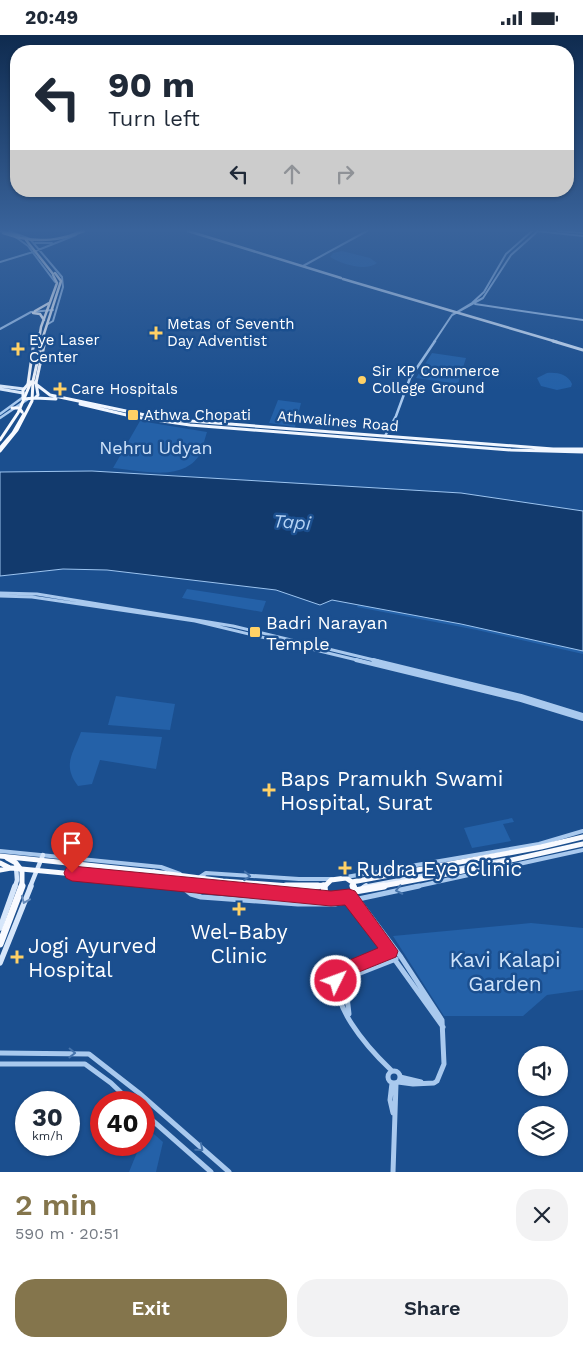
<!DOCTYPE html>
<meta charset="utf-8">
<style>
body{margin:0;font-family:"Work Sans",sans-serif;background:#f2f2f3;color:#1f2937;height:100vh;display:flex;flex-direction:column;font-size:19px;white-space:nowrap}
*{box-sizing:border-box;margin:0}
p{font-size:16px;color:#747a83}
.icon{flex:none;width:28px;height:28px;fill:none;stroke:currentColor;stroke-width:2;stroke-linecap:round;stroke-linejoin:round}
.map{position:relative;height:1137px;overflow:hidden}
.drawer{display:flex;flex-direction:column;background:#fff;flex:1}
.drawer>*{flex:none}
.hud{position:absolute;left:10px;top:10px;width:564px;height:152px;border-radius:20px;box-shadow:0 1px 4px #0004;background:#fff;color:#1f2937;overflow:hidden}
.fabs{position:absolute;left:518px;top:1011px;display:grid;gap:10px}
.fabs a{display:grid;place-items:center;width:50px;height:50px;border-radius:50%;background:#fff;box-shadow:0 1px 4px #0004;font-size:25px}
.speed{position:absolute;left:15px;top:1056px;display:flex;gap:10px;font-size:25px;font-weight:700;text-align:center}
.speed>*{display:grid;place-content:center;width:65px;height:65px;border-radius:50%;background:#fff;box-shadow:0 1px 4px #0004;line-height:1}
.speed small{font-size:12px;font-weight:400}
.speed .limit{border:8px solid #d22;background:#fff;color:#111}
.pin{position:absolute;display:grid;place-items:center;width:42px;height:42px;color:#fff;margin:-51px -21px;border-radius:50% 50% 50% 0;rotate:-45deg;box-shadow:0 0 5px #0007}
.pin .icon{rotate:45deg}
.me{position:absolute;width:55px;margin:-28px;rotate:48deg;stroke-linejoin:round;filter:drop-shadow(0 0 4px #0008)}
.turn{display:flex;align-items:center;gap:18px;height:105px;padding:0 15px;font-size:22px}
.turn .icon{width:65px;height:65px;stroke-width:2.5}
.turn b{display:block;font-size:35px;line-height:42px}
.lanes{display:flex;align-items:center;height:48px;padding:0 15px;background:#0003;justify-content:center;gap:25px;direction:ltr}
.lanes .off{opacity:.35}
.round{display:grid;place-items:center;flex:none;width:52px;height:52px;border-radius:20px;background:#f2f2f3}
.head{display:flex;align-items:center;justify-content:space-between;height:85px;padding:0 15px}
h1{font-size:30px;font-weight:600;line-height:38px;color:#84754c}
.cta{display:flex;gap:10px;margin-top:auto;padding:10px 15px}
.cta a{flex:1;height:58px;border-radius:20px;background:#84754c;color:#fff;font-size:20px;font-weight:600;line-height:58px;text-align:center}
.cta a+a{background:#f2f2f3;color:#1f2937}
.status{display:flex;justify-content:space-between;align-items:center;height:35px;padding:0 25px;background:#fff;direction:ltr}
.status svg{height:14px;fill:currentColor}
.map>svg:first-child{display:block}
.green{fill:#2461a8}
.water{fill:#123a6d;stroke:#9cc4f0}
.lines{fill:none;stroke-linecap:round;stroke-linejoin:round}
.canal{stroke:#123a6d;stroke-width:2.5}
.tertiary-far4{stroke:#a9c9ee;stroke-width:2}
.tertiary-far3{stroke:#a9c9ee;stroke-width:2.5}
.tertiary-far2{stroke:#a9c9ee;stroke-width:3}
.tertiary-far1{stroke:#a9c9ee;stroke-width:4}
.tertiary{stroke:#a9c9ee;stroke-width:5}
.secondary-far3{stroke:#d6e6fa;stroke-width:2.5}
.secondary-far2{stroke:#d6e6fa;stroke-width:3}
.secondary-far1{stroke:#d6e6fa;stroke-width:4.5}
.secondary{stroke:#d6e6fa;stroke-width:5.5}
.primary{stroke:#f0f6ff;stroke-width:3}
.trunk-far3{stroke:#f8faff;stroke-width:2.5}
.trunk-far2{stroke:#f8faff;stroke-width:3}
.trunk-far1{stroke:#f8faff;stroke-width:5}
.trunk{stroke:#f8faff;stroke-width:7}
.trunk-bridge-far3{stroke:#f8faff;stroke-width:2.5}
.trunk-bridge-far2{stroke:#f8faff;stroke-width:3}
.trunk-bridge-far1{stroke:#f8faff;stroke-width:5}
.trunk-bridge{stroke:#f8faff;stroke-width:7}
.oneway{stroke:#4674ac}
.oneway2{stroke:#668bba}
.route{fill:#e11d48;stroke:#92132f}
.poi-dot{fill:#ffd166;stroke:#1b4f8f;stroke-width:2}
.labels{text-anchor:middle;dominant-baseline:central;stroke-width:5;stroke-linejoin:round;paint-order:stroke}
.far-poi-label{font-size:15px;fill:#fff;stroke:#1b4f8f;text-anchor:start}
.far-street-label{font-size:15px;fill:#fff;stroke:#1b4f8f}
.park-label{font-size:18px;fill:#cfe3fa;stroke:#1b4f8f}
.poi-label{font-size:18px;fill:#fff;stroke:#1b4f8f;text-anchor:start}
.water-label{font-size:19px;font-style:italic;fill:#b5d3f5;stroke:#1b4f8f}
.near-poi-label{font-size:21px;fill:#fff;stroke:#1b4f8f;text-anchor:start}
.near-park-label{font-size:21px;fill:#cfe3fa;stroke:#1b4f8f}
</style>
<div class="status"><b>20:49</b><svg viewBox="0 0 49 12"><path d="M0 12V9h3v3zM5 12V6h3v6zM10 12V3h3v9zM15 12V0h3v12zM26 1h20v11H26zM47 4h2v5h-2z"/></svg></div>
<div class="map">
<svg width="583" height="1137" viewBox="0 0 583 1137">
<rect width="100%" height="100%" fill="#1b4f8f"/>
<path class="green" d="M342,216L370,223L377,228C366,237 341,229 330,222L333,218Z
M432,318L466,323L458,349L416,343Z
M547,338C557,337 568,339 572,349L571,352L557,355L541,351L537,343Z
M278,365L301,368L295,392L269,388Z
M140,386L207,397C205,403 203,412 200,419C183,448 140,435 113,433Z
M187,554L266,566L262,577L182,563Z
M360,566L583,612V619L477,595L357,572Z
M116,661L175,669L170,695L108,690Z
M81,697L162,702L156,734L100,725L92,749L78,751C62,730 73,719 81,697Z
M512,783L514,787L503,789L511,806L472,813L464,793Z
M531,888L583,893V955L547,960L523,981H444L393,901Z
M147,1093L163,1107L156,1137H129L140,1110H144V1102Z"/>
<path class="water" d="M92,436L461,458L583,476V616L461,589L332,565L320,570L276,555L107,535L63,534L0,541V437Z"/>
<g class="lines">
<path class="canal" d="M543,196L583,200"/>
<path class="tertiary-far4" d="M9,196L30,204L62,242L63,252L53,286L48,289
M532,196L506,219L484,257L472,268L452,280L483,263L511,220L538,196
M536,196L583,201
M558,196L583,198
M71,200L80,196
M17,203L28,211L55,247
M35,208H52
M0,227L33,217L76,200
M303,231L367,196
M475,269L583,285
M0,294L31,277L53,275
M434,307L452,280"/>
<path class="tertiary-far3" d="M0,379L22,363
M0,383L28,364
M385,401L396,381L410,343L435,306"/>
<path class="tertiary-far2" d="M0,558L37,559L233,591L378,626
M0,561L32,562L195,586L361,626"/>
<path class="tertiary-far1" d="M356,625L521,665L583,684
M373,625L521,661L583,680
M0,816L161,832L180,839
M200,842L206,838L299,844H332
M346,842L539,809L583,796
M414,852L583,815"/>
<path class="tertiary" d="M181,851L191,859L201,862L298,869H335L419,851
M357,863L401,922L442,985L444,1029L437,1046L434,1048L413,1049L398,1047
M352,865L443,992
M349,979L345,944L396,924
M0,1018L89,1019L139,1058L229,1137
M0,1029H85L111,1048L132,1068
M391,1035C372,1017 320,962 344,935L395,914
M388 1042a6 6 0 1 1 12 0a6 6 0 1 1-12 0Z
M400,1042L421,1047
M392,1048L390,1065L393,1078
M144,1078L211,1137
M393,1137L396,1049"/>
<path class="secondary-far3" d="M188,196L341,243
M343,244L557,307"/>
<path class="secondary-far2" d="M553,306L583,315
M0,351L24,354
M0,354L23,358"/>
<path class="secondary-far1" d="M15,852L17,845L16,831
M30,852L43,820
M364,852L505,825"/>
<path class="secondary" d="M363,853L366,851
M0,893L15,851
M0,928L31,851"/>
<path class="primary" d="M30,347L36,348L38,360L35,363L23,364V355Z
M37,350L50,360L164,384L553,414H583
M35,363L56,364
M80,369L135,382L190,390L511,415L583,417"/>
<path class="trunk-far3" d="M3,198L16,202
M35,276L49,268
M33,278L40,279L44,285
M44,299L45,307
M39,305L41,292L57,248L53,240
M42,305L61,246L55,238
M34,307L35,302L40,298"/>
<path class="trunk-far2" d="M36,348L45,306
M28,349L34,306
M12,373H19L22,377
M0,413L13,398L24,379"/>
<path class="trunk-far1" d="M0,828L10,833
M0,835L11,833L211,852
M154,837L223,846L303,852
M352,847L541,812L583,802
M306,852L324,850
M324,852L331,845L346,843L352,847L354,852
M377,852L458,837L583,809"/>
<path class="trunk" d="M197,851L328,863
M286,851H318
M324,851L325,861L331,864L352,860L355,856L353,851
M355,856L384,851"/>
<path class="trunk-bridge-far3" d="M1,196L19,201
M16,202C41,208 61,205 84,196
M26,205L53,239
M41,307L42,305"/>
<path class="trunk-bridge-far2" d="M0,405L18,378L31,347
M0,416L17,395L32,366L33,346L42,306"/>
<path class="trunk-bridge-far1" d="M0,821L154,837
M7,823L16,828L22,836V852"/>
<path class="trunk-bridge" d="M0,909L22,851"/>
</g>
<defs><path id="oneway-chevron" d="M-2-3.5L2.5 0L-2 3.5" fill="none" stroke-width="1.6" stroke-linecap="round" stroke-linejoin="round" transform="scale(1.25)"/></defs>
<g class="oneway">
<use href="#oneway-chevron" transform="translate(247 841) rotate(4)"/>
<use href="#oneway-chevron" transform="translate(399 855) rotate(168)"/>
<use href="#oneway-chevron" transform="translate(72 1018) rotate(1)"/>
<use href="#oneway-chevron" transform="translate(200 1113) rotate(40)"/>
</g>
<use class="oneway2" href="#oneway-chevron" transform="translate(25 865) rotate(112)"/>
<linearGradient id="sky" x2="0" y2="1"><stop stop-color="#0f2b4f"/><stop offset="0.55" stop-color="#39639b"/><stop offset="1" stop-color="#39639b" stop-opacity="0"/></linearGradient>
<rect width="583" height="355" fill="url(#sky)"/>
<path class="route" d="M72,831L331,856L349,854L355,856L398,916L396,922L349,941L345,944L342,952L336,955L330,952L328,946L333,932L378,913L345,870L331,871L72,846L66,843L64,838L66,833Z"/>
<g class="poi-dot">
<path d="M153.5 290.5h5v5h5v5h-5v5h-5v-5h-5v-5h5z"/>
<path d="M15.5 306.5h5v5h5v5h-5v5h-5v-5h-5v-5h5z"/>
<circle cx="362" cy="345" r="5"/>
<path d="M57.5 346.5h5v5h5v5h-5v5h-5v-5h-5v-5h5z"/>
<rect x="127" y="374" width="12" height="12" rx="2.5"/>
<rect x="249" y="591" width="12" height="12" rx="2.5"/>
<path d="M266.5 747.5h5v5h5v5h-5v5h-5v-5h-5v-5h5z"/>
<path d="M342.5 825.5h5v5h5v5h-5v5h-5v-5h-5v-5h5z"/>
<path d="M236.5 866.5h5v5h5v5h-5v5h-5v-5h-5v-5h5z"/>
<path d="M14.5 914.5h5v5h5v5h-5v5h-5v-5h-5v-5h5z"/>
</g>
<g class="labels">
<g class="far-poi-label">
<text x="167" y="289">Metas of Seventh<tspan x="167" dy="17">Day Adventist</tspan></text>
<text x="29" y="305">Eye Laser<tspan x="29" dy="17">Center</tspan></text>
<text x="372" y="336">Sir KP Commerce<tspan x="372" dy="17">College Ground</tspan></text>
<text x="71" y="354">Care Hospitals</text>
<text x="144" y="380">Athwa Chopati</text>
</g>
<g class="far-street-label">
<text transform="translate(338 386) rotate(5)">Athwalines Road</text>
</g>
<g class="park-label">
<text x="156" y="412">Nehru Udyan</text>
</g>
<g class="poi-label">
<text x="266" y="587">Badri Narayan<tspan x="266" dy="21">Temple</tspan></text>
</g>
<g class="water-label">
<text transform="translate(292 487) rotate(4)">Tapi</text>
</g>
<g class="near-poi-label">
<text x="280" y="743">Baps Pramukh Swami<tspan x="280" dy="24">Hospital, Surat</tspan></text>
<text x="356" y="833">Rudra Eye Clinic</text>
<text x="239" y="896" text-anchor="middle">Wel-Baby<tspan x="239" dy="24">Clinic</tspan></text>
<text x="28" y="910">Jogi Ayurved<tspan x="28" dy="24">Hospital</tspan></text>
</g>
<g class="near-park-label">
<text x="505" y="924">Kavi Kalapi<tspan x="505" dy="24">Garden</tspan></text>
</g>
</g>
</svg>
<div class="fabs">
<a><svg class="icon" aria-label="sound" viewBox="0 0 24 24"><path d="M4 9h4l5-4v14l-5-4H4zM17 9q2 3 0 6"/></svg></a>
<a><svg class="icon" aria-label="layers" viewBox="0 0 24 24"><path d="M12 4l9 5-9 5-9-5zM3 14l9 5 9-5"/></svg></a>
</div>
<div class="speed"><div>30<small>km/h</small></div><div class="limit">40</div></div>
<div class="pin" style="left:72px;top:838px;background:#d93025"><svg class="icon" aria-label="arrive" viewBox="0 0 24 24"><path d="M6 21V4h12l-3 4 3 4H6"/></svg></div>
<svg class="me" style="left:336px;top:946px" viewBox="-20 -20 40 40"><circle r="17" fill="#e11d48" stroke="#fff" stroke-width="3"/><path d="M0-11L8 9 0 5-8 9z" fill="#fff"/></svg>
<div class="hud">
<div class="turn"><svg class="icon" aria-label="left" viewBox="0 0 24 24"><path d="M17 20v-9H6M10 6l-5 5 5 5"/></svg><div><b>90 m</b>Turn left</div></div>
<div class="lanes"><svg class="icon" aria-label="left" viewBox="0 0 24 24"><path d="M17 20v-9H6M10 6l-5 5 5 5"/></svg><svg class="icon off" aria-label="ahead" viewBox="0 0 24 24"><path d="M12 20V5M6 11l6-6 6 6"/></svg><svg class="icon off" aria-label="right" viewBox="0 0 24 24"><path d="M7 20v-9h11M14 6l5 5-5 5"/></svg></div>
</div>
</div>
<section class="drawer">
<div class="head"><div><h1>2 min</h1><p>590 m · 20:51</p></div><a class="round"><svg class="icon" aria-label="close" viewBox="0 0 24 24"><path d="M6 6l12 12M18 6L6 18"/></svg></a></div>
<div class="cta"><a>Exit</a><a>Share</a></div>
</section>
